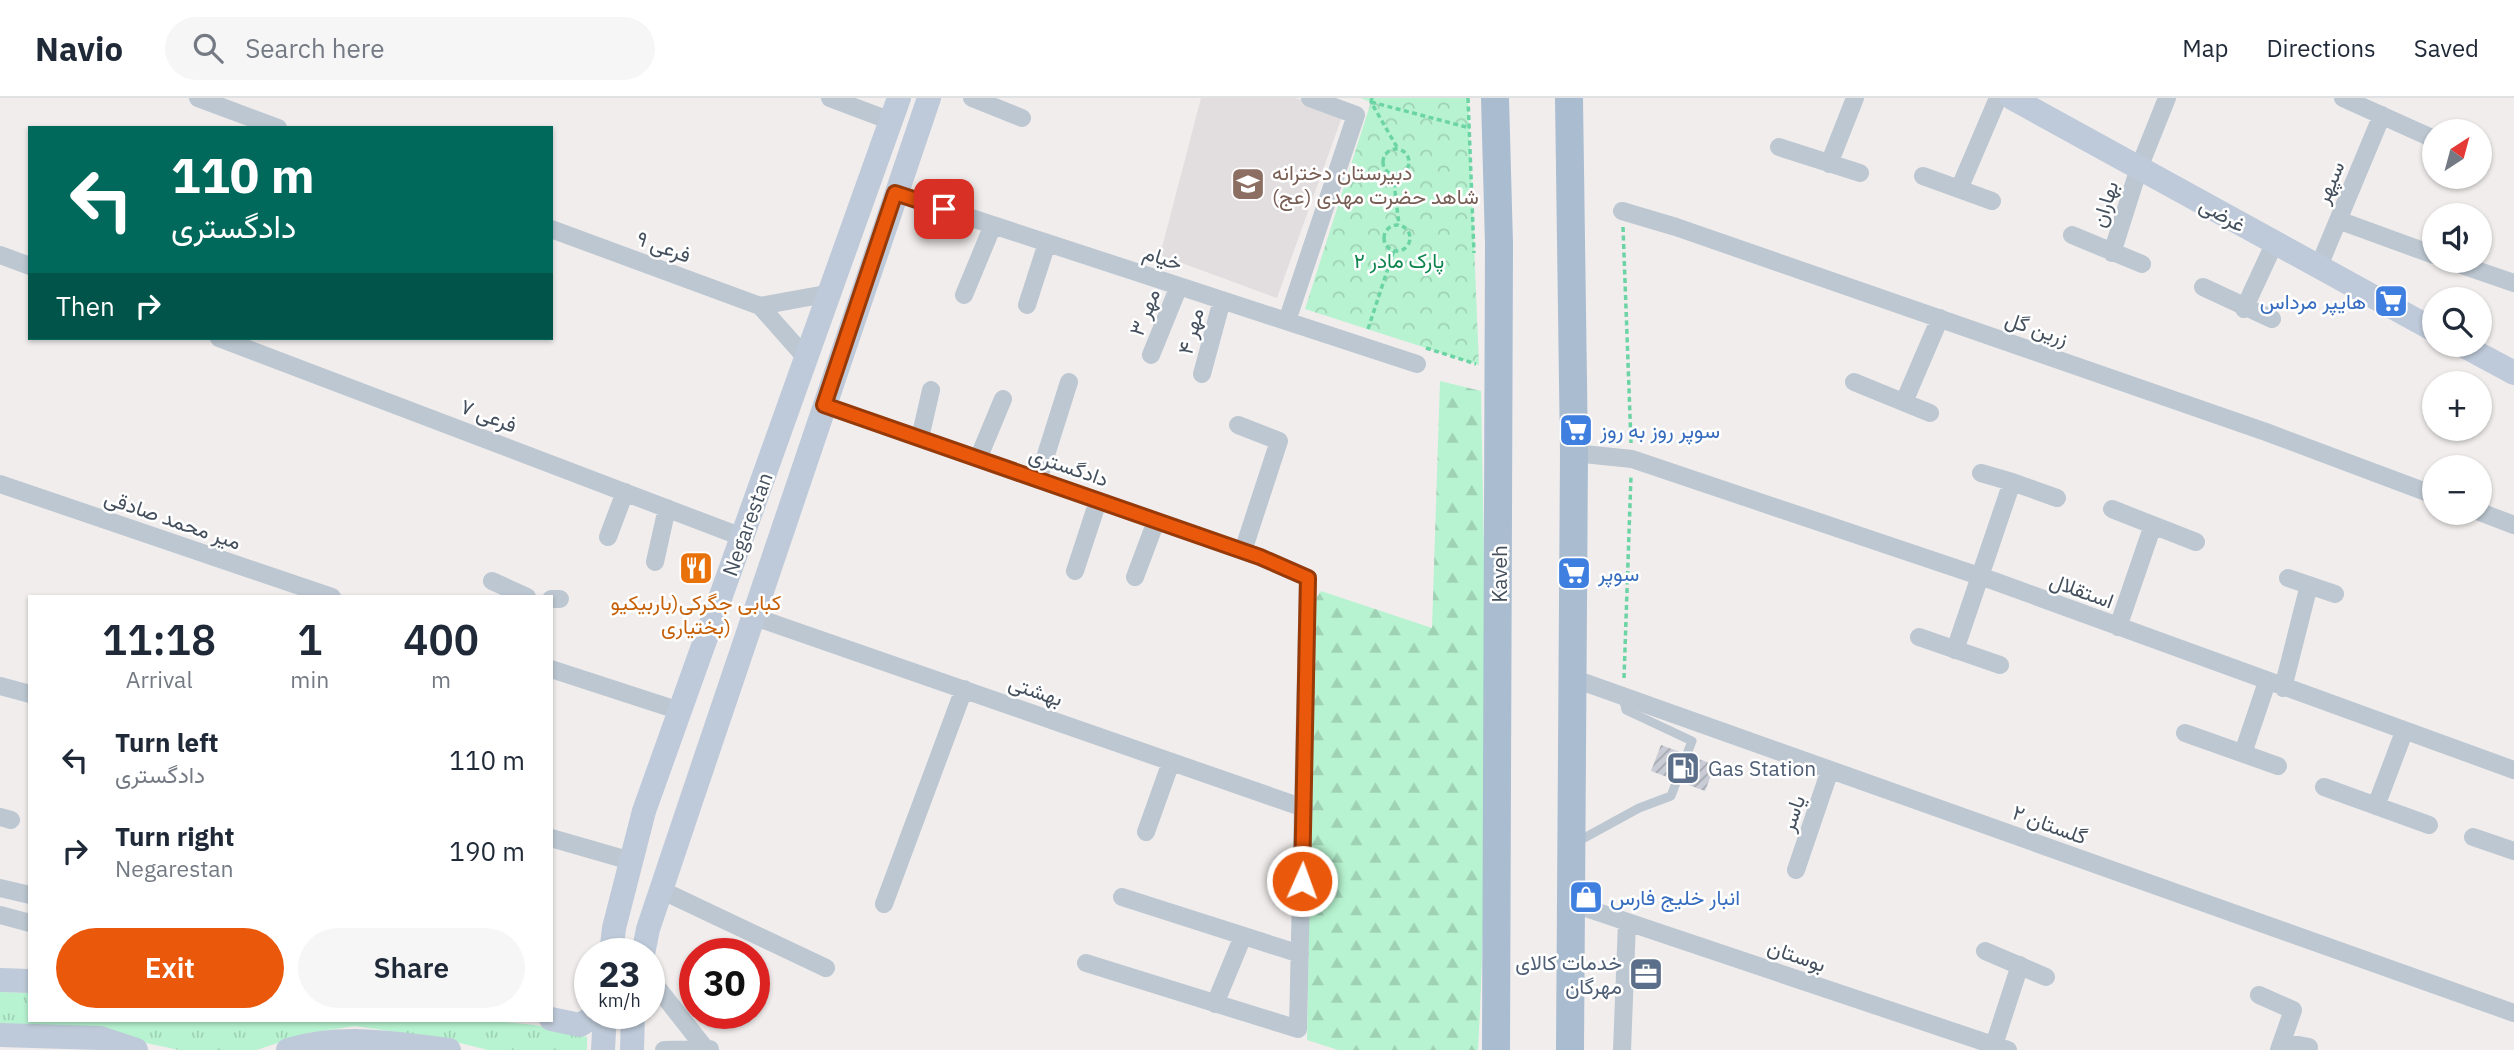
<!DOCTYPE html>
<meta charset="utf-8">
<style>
body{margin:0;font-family:"IBM Plex Sans",Vazirmatn,sans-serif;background:#f6f6f7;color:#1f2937;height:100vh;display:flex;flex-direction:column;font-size:26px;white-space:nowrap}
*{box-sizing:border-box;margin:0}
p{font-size:23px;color:#747a83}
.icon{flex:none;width:38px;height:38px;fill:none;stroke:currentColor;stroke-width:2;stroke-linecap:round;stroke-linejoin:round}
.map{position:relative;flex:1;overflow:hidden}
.sheet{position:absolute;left:28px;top:497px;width:525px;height:427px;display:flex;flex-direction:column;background:#fff;border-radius:0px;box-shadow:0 2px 5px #0004}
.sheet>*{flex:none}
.guide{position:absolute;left:28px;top:28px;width:525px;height:214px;border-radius:0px;box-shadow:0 2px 5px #0004;background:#00695c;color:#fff;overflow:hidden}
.needle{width:46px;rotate:36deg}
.fabs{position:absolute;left:2422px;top:21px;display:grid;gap:14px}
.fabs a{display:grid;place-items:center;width:70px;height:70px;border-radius:50%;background:#fff;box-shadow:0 2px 5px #0004;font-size:35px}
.speed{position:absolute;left:574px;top:840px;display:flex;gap:14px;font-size:35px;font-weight:700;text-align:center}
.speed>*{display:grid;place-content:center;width:91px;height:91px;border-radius:50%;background:#fff;box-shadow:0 2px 5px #0004;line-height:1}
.speed small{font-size:18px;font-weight:400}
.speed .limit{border:10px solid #d22;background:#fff;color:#111}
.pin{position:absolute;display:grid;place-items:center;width:60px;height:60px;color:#fff;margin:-30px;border-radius:14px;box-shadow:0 4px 10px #0006}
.me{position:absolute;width:77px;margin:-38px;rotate:2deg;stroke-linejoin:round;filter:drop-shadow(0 0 5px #0008)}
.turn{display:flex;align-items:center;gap:24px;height:147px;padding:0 28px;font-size:32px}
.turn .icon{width:91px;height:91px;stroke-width:2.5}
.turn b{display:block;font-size:49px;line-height:60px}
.then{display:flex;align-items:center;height:66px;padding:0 28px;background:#0003;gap:14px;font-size:26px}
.eta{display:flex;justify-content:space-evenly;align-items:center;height:119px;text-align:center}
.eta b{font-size:42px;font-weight:600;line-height:49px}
.primary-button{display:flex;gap:14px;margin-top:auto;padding:14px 28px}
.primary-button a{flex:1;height:80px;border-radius:42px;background:#ea580c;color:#fff;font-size:28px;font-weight:600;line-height:80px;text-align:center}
.primary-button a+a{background:#f6f6f7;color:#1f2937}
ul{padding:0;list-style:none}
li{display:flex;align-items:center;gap:21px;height:91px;padding:0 28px}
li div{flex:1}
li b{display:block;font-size:26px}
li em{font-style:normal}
header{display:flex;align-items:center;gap:42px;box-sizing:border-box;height:98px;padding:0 35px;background:#fff;border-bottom:2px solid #e0e1e3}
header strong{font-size:33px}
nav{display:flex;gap:38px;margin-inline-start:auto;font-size:24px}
.search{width:490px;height:63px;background:#f6f6f7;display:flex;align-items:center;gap:18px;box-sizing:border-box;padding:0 24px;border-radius:38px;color:#747a83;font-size:26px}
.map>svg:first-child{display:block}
.education{fill:#e2dedf}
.grass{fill:url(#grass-tufts)}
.forest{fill:url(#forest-firs)}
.park{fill:url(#park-crowns)}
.building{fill:url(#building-hatch)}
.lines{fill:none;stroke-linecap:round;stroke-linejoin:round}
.path{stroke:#6cd4a4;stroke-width:3.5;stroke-dasharray:5 3.5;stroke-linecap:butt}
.lane{stroke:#bcc7d1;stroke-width:9}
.street{stroke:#bcc7d1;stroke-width:18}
.secondary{stroke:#becad9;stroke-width:24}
.primary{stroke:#aabcd0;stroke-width:28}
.route-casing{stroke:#983908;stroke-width:18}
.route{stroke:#ea580c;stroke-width:12}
.labels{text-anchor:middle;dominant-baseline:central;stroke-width:5;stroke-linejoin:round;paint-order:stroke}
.education-label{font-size:21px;fill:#785e54;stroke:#fff;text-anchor:start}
.street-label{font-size:21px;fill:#44505d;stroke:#fff}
.park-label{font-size:21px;fill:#0e854d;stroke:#fff}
.shop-label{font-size:21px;fill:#366cbe;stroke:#fff;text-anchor:start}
.food-label{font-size:21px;fill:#c56008;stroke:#fff}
.service-label{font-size:21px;fill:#4e5e75;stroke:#fff;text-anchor:start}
</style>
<header>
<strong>Navio</strong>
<div class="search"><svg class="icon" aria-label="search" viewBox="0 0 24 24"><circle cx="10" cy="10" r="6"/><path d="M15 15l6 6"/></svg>Search here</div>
<nav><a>Map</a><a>Directions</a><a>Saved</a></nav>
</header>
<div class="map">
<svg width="2514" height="952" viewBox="0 0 2514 952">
<defs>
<pattern id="grass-tufts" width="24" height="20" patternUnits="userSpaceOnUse" patternTransform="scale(1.75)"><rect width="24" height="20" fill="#b7f3d0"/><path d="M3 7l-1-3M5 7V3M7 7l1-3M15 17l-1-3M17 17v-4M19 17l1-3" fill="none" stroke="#9fd2b5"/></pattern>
<pattern id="forest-firs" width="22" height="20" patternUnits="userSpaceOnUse" patternTransform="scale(1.75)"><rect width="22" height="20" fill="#b7f3d0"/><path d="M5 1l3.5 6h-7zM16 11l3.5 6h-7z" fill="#9fd2b5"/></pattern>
<pattern id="park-crowns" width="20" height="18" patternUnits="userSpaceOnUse" patternTransform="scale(1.75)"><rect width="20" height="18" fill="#b7f3d0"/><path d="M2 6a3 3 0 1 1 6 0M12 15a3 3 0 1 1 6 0" fill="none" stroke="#9fd2b5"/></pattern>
<pattern id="building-hatch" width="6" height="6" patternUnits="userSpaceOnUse" patternTransform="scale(1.75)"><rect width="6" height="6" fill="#c9ccd4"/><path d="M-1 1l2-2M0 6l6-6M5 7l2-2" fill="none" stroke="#a5a8af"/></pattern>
</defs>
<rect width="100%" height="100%" fill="#f1eded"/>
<path class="education" d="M1201,0H1296L1343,16L1277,200L1160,157Z"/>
<path class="grass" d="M0,894L30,895V922H484L535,927L587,939V952H488L444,941L355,928L309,935L256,952H179L95,934L0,929Z"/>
<path class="forest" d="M1440,283L1481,293C1485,512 1490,732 1478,952H1338L1307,942L1315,502L1321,493L1432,530Z"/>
<path class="park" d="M1360,0H1468L1479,267L1305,211L1371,4Z"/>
<path class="building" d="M1661,647L1715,667L1705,693L1651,673Z"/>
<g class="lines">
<path class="path" d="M1372,0L1371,4L1398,51
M1468,0L1474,155
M1371,4L1470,30
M1383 64a13 13 0 1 1 26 0a13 13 0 1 1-26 0Z
M1393,76L1399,127
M1384 140a13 13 0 1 1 26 0a13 13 0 1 1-26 0Z
M1623,129L1631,345
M1368,231L1394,152
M1426,250L1476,266
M1624,580L1631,377"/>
<path class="lane" d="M1575,745L1639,710L1671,698L1692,643L1626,612L1623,598"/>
<path class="street" d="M198,0L278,30
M830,0L891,23
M972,0L1022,20
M2343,0L2434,41
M1779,49L1860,75
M1829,66L1855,0
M1923,78L1992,103
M1960,89L1998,0
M895,95L1417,266
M1622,113L1676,129L2266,334L2434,397
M2338,122L2434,157
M551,131L760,208L807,261
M2072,137L2142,166
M2112,155L2139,70L2167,0
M0,157L30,168
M2450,163L2514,185
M2319,168L2382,17
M2203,189L2272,221
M964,197L993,127
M1027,207L1047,145
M760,208L831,195
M2244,211L2275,144
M1287,223L1356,17L1310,0
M219,240L742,439
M1151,257L1179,188
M1202,276L1222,202
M1854,284L1930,315
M1904,304L1940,220
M824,307L1260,459L1308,480L1298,931L1086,865
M1238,327L1279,343L1243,453
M920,340L931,292
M1574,355L1632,361L1994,483L2514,672
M978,361L1003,301
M1981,375L2012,384
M1038,382L1069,284
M0,386L332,499
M2112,411L2196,444
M2480,414L2514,427
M608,439L625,394
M655,464L667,410
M1075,473L1098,403
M1135,479L1156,423
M2288,480L2335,496
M492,483L527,499
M551,501H560
M752,518L1304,710
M2118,529L2153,427
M1919,539L2000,567
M1955,552L2012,384L2057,400
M551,571L680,613
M1572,580L2514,915
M0,588L30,596
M2283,590L2309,487
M2185,635L2278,668
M2243,655L2267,584
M2324,689L2429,727
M2376,708L2404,634
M0,719L11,722
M1146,734L1171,664
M2473,739L2514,753
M551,740L631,763
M1796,772L1830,672
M0,790L30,797
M661,792L826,870
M1122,799L1300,856
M1571,805L2008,952
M884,806L964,591
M0,817L30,825
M1985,853L2046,879
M649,879L705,950
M2259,897L2293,912L2279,952
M1215,906L1243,838
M2282,944L2309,949
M1994,947L2020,867
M664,952L710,951
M1622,952L1627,824"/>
<path class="secondary" d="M2012,0L2434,232
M2462,247L2514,275
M611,856L614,830L644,713L899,0
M643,856L648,831L691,703L929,0
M0,882L30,883
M551,921L580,927L600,915
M0,937L100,940L136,952
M288,952C342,936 394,945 449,952
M603,952L605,915
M632,952L633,915"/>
<path class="primary" d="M1495,0L1499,146L1496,952
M1569,0L1574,355L1570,952"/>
</g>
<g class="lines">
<g class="route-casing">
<path id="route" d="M944,111L895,95L824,307L1260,459L1308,480L1302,783"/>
</g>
<use href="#route" class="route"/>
</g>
<defs>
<g id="school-square" transform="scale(1.75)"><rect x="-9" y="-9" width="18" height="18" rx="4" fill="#8d6e63" stroke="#fff"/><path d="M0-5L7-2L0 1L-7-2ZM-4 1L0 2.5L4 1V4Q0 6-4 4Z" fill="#fff"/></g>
<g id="supermarket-square" transform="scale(1.75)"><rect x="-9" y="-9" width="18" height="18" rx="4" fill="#3f7fe0" stroke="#fff"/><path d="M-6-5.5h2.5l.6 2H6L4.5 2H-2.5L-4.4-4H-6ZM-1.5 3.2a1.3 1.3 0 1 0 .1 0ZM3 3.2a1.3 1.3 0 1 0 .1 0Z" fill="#fff"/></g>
<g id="restaurant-square" transform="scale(1.75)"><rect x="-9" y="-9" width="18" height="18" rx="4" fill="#e8710a" stroke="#fff"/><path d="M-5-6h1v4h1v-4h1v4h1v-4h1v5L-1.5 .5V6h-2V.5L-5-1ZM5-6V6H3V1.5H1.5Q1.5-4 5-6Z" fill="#fff"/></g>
<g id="fuel-square" transform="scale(1.75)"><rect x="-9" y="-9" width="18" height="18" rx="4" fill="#5c6f8a" stroke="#fff"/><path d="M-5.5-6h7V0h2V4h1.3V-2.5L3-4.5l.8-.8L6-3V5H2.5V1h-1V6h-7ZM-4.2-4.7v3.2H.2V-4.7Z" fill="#fff"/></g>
<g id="shop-square" transform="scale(1.75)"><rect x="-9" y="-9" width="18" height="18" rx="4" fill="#3f7fe0" stroke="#fff"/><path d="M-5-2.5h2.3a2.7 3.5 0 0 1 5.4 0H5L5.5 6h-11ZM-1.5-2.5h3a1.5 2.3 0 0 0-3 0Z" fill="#fff"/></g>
<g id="office-square" transform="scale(1.75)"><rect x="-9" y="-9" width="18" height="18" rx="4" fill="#5c6f8a" stroke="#fff"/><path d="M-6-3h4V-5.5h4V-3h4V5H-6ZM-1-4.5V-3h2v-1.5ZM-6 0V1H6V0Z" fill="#fff"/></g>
</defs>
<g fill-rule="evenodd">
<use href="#school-square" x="1248" y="86"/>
<use href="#supermarket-square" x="2391" y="203"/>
<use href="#supermarket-square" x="1576" y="332"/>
<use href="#restaurant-square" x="696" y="470"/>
<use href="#supermarket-square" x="1574" y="475"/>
<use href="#fuel-square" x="1683" y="670"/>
<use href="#shop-square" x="1586" y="799"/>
<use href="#office-square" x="1646" y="876"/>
</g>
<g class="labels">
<g class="education-label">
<text x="1272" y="74">دبیرستان دخترانه<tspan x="1272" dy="24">شاهد حضرت مهدی (عج)</tspan></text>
</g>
<g class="street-label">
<text transform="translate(2329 84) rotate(-67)">سپهر</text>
<text transform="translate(2104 106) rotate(-73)">بهاران</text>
<text transform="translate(2223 116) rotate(29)">غرضی</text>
<text transform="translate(664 148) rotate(20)">فرعی ۹</text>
<text transform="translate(1163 159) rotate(18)">خیام</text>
<text transform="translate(1144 214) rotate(-68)">مهر ۳</text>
<text transform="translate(2037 230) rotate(19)">زرین گل</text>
<text transform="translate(1190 233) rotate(-75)">مهر ۴</text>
<text transform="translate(489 317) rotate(21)">فرعی ۷</text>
<text transform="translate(1069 368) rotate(19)">دادگستری</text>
<text transform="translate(173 421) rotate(19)">میر محمد صادقی</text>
<text transform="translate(747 426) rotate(-70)">Negarestan</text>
<text transform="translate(1499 476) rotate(-90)">Kaveh</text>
<text transform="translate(2082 492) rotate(20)">استقلال</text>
<text transform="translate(1036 592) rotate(19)">بهشتی</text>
<text transform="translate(1792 715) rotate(-71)">یاسر</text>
<text transform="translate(2050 726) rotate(20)">گلستان ۲</text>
<text transform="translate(1797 857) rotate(19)">بوستان</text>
</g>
<g class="park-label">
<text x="1399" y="162">پارک مادر ۲</text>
</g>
<g class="shop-label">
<text x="2366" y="203" text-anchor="end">هایپر مرداس</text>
<text x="1600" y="332">سوپر روز به روز</text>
<text x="1598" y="475">سوپر</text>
<text x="1610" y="799">انبار خلیج فارس</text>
</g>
<g class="food-label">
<text x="696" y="504">کبابی جگرکی(باربیکیو<tspan x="696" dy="24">بختیاری)</tspan></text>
</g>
<g class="service-label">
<text x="1708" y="670">Gas Station</text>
<text x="1622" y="864" text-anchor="end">خدمات کالای<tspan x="1622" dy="24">مهرگان</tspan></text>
</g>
</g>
</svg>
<div class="fabs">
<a><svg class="needle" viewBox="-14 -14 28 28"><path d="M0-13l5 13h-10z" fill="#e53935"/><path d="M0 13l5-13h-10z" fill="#747a83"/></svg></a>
<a><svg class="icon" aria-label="sound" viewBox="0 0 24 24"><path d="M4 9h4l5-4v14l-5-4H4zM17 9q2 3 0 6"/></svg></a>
<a><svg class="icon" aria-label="search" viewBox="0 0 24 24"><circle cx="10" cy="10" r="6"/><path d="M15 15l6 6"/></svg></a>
<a>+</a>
<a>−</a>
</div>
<div class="speed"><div>23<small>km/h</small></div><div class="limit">30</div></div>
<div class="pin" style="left:944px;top:111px;background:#d93025"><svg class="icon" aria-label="arrive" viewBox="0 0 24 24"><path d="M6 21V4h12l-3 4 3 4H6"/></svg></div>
<svg class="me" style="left:1302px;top:783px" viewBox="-20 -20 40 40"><circle r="17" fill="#ea580c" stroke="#fff" stroke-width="3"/><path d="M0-11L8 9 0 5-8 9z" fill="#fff"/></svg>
<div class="guide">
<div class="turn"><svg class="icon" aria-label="left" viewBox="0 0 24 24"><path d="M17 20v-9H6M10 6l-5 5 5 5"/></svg><div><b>110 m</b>دادگستری</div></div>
<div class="then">Then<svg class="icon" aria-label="right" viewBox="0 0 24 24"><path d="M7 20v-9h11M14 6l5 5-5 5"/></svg></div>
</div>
<section class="sheet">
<div class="eta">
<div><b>11:18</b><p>Arrival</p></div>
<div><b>1</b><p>min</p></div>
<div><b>400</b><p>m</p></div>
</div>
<ul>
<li><svg class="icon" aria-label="left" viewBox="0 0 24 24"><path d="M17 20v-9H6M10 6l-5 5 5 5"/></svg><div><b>Turn left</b><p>دادگستری</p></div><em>110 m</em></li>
<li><svg class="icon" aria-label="right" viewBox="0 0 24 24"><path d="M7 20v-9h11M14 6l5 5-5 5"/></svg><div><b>Turn right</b><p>Negarestan</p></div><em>190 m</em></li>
</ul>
<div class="primary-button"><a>Exit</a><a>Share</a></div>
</section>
</div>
